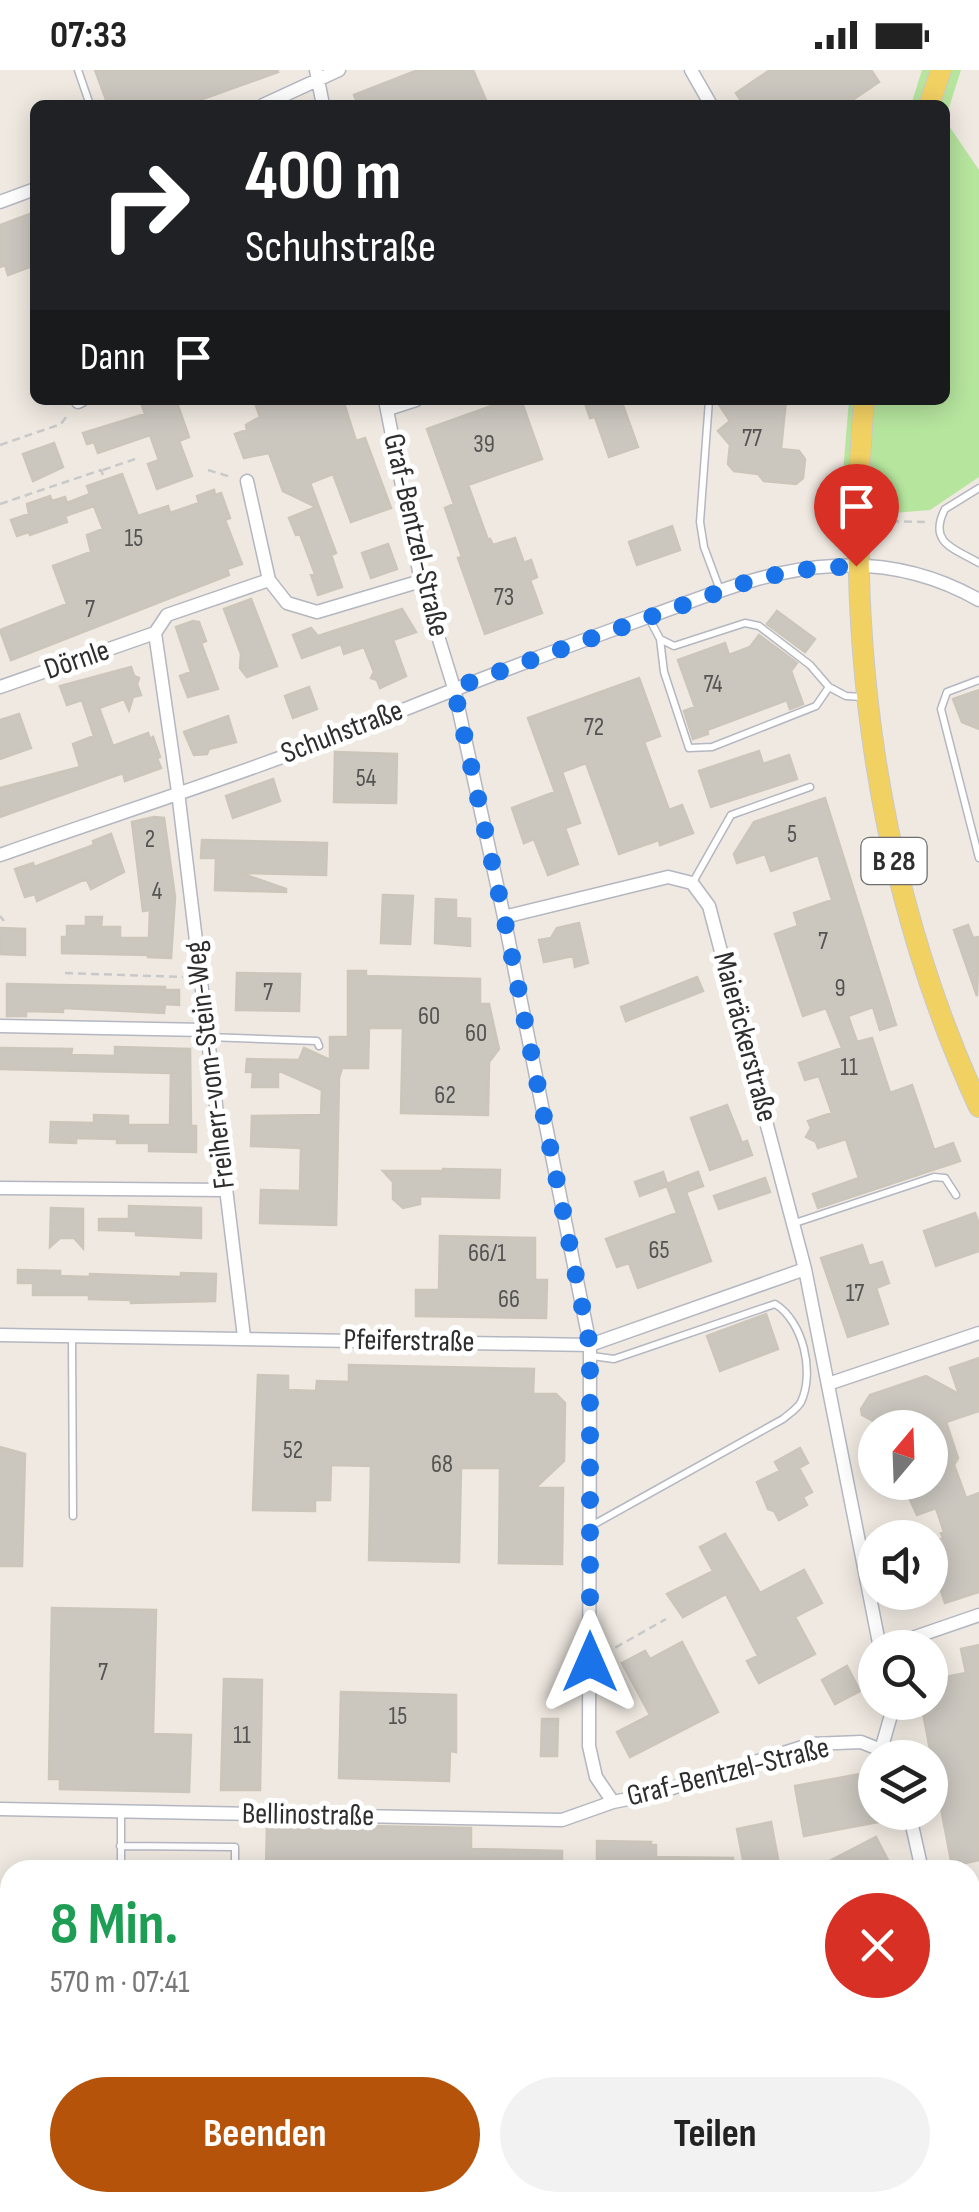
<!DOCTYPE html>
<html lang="de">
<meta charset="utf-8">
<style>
body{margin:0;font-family:"Sofia Sans Condensed",sans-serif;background:#f2f2f2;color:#222;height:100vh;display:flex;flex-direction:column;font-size:38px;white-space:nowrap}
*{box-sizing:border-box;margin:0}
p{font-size:32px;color:#767676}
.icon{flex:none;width:55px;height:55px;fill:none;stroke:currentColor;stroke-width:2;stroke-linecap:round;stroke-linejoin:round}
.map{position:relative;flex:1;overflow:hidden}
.drawer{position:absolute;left:0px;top:1790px;width:980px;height:352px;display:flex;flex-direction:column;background:#fff;border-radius:30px 30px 0 0;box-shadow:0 5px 25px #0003}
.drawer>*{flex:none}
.top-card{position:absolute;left:30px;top:30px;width:920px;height:305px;border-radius:15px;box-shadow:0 5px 25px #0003;background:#202124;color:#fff;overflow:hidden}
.needle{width:65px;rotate:19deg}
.controls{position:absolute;left:858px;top:1340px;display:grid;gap:20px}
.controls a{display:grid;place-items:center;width:90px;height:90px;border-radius:50%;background:#fff;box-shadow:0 5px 25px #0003;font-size:50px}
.pin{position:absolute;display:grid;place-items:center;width:85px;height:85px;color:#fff;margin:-102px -42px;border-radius:50% 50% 50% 0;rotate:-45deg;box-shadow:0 0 10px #0007}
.pin .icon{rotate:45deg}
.me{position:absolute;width:110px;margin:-55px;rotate:0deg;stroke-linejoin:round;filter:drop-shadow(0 0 8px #0008)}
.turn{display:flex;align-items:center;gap:35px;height:210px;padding:0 50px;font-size:45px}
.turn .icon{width:130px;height:130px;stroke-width:2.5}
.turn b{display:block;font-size:70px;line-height:85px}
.then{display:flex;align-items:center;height:95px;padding:0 50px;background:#0003;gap:20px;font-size:38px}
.round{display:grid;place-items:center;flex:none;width:105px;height:105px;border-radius:52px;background:#f2f2f2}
.overview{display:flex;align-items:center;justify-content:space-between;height:170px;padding:0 50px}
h1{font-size:60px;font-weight:700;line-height:75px;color:#1e9e55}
.action{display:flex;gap:20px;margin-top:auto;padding:20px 50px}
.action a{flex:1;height:115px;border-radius:60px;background:#b45309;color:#fff;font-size:40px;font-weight:700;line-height:115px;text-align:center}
.action a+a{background:#f2f2f2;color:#222}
.status{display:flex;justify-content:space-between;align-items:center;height:70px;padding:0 50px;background:#fff;direction:ltr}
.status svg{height:28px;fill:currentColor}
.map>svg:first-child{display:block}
.green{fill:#b6e59e}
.building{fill:#cbc7bf;stroke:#cbc5ba;stroke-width:2.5}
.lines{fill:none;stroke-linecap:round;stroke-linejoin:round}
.service-casing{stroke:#b4b7c1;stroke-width:9}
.minor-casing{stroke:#b4b7c1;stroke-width:15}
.primary-casing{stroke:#c9c9c9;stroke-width:22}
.path{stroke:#c9c9c9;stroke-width:2.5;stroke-dasharray:8 5;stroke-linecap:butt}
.service{stroke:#fff;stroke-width:6}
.minor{stroke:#fff;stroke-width:12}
.primary{stroke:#f2d163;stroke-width:20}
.route{stroke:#1a73e8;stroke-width:18;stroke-dasharray:0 32.4}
.labels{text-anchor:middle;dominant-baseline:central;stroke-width:10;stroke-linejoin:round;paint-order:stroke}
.number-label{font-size:25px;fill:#555452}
.shield{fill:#fff;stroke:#6d6d6d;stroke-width:2.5}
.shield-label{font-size:28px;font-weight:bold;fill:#2e2e2e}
.street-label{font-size:30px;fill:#2e2e2e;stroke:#fff}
</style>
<div class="status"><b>07:33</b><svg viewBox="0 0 49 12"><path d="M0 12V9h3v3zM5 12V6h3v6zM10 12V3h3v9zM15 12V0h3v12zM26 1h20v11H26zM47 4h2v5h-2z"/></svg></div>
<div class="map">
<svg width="979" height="2142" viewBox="0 0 979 2142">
<rect width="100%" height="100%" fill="#efe9e1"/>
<path class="green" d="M922,0H961L945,50L979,100V407L930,440L881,444L840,439L849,330H945V35H911Z"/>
<path class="building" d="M95,0H277L278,2L186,35H108Z
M418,0H473L488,35H358L354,25Z
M770,0H871L879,12L845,35H744L736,23Z
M35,142V195L8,205L5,195L0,197V155Z
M140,330H176L189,367L179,371L192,406L157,419L148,394L159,390L150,365L98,383L94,372L87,374L83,363L145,344Z
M254,330H343L356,371L365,368L391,438L351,452L333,404L310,413L336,483L331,485L342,517L318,525L311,505L315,504L300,464L296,465L289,448L316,437L283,421L269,383L244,388L235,364L247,360L246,355L260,347Z
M508,330H521L542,389L468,415L488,470L490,469L493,475L515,468L524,493L531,490L537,507L530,510L542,543L485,564L458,488L462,487L445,438L454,434L427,359Z
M584,330H621L638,377L609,387L595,347L590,348Z
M716,330H786L781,379L799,381L805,389L803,408L796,414L764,411L758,404L734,401L728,394L730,375L718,361L730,351Z
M54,373L63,397L33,411L23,384Z
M122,404L138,446L168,436L170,443L199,433L197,426L214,420L215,425L221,423L230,448L225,450L242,494L227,499L229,505L11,590L0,560L67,534L53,496L91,482L87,465L103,459L94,436L65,446L67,452L30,465L29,462L17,466L11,450L29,444L27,434L50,426L52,431L65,427L67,433L90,424L87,416Z
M672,456L680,480L637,495L629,472Z
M388,474L397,499L371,508L362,483Z
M251,529L277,596L247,607L240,598L241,584L224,539Z
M402,539L416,562L393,570L406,606L380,618L377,610L371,608L374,602L364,577L344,584L341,574L302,588L293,565L311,558L318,566Z
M777,541L815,569L805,582L767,554Z
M193,551L199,552L206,571L201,573L218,619L188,627L180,606L191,602L176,557Z
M759,565L797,593L791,601L803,634L790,639L787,630L707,660L708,664L693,669L684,641L695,637L678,590L725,573L729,585L750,577Z
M131,597L134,606L139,608L137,614L141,625L133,627L129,640L124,629L99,638L113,676L148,663L150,669L153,667L160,687L157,688L161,698L125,711L123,703L0,747V718L80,697L73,674L94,666L82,630L67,635L60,616Z
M639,608L660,666L644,672L669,740L682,735L693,763L660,775L659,770L619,784L586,693L562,702L580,753L565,758L578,794L548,805L534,769L524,773L512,738L555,722L528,648Z
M309,617L317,639L293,648L285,626Z
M979,620V659L962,652L953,629Z
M19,644L31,678L0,689V650Z
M228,646L236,672L209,679L207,684L194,685L184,662Z
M759,681L763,694L789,685L797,709L711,737L699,701Z
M335,682L397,684L396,733L334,732Z
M273,709L280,731L233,748L226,726Z
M825,728L896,955L880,960L873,937L848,946L857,972L872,968L890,1023L912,1015L934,1080L953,1073L960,1091L818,1138L813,1124L859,1108L846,1069L818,1078L816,1072L806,1067L811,1058L808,1051L832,1043L819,1006L805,1010L799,993L842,978L826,938L803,946L775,864L798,856L794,843L832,830L818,785L771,801L765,784L737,793L734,784L754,752Z
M154,747L164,748L175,827L171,888L148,887V885L62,883V867H67V856H86V847H102L101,857H120V868H149L150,840L143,841L132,752Z
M111,764L124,802L91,819L87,810L81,811L37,831L35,824L25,827L15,799L33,793L34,797L94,775L93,771Z
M202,770L327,773L326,805L240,803L286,819V822L215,820L216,788H201Z
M383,825L413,826L410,874L381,873Z
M436,829L456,830V848L470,849V876L435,873Z
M579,853L588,893L575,897L573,886L544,892L539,870L551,868L557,858Z
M968,855L973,868L979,867L977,926L954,860Z
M0,858L25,859V885L1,884Z
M348,901H366V906L480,909V934H489L499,979L489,992L488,1045L401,1043L403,958H369L368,998H342L339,1008L336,1155L260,1153L261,1120L300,1121L301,1078L251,1076L252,1046L321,1045L322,1020L278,1000V1017H252L253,1002H246L247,989L299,990L304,978L330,990V967H348Z
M237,903L300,904L299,941L236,940Z
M697,907L703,921L626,951L621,937Z
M7,914L165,917V920H179V935L165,934L164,943L63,938V942L26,941V946H7Z
M115,977L190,979L191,1056H196V1082L149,1081V1073H117V1069L76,1068V1073L50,1072L51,1052L94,1053V1045L128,1046V1055H170L171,1003L0,999V978L72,979L71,985L115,986Z
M727,1035L742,1073L747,1071L752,1085L710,1100L691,1048Z
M443,1099L500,1100L499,1128L420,1126V1134L403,1138L393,1129V1112L383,1101H443Z
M663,1102L667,1114L698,1102L703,1116L686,1122L711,1191L638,1218L629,1193L617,1197L606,1169L677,1143L667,1116L640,1126L635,1112Z
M765,1108L770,1122L719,1139L714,1126Z
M129,1136L201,1138V1168L136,1165V1161L99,1160V1149H129Z
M51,1138L83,1139V1178L74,1168H60L50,1177Z
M975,1143L979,1154V1181L936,1196L924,1161Z
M440,1166L535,1168V1210H547L546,1248L416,1246V1220H439Z
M862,1175L869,1196L882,1192L889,1213L876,1218L888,1254L848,1267L821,1188Z
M18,1200L60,1201V1206L90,1207V1204L181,1207V1203L216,1204L215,1231L131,1233V1230L89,1229V1225H33V1213H18Z
M766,1244L778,1279L720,1301L707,1266Z
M979,1288V1341L946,1352L958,1388L954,1395L966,1428L979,1423V1522L945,1533L930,1487V1473L943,1468L941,1463L944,1462L936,1438L917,1445L902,1412H930V1358H916L911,1343L879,1354L862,1345L861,1339L870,1325L926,1306L959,1324L950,1298Z
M349,1295L534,1299L533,1324H556L565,1333L564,1391L535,1418H563L562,1494L499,1493L500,1398H461L459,1492L369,1490L371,1396L331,1395L330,1430H315V1441L253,1440L258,1305L288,1306V1320L316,1321L317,1311L349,1312Z
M0,1377L25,1384L22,1496H0Z
M800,1378L808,1393L799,1398L812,1422L803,1427L807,1435L779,1450L774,1441L768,1439L757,1412L780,1401L775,1392Z
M725,1464L760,1523L804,1500L822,1533L795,1547L815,1584L759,1613L747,1591L758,1586L726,1524L683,1547L667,1524L713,1501L700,1477Z
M52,1538L156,1540L153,1664L191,1665L189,1722L60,1719V1709H49Z
M682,1572L718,1642L630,1687L617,1662L650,1645L622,1593L645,1581L650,1589Z
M979,1575V1790L952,1796L921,1632H930V1610L966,1603L961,1579Z
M847,1596L860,1621L835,1634L822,1610Z
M224,1609L262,1610L260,1720H221Z
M341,1622L456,1625V1682L450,1681L449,1711L339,1708Z
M542,1649H558L557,1686H541Z
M860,1704L870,1710L878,1752L804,1766L795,1716Z
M771,1752L780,1800H745L737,1759Z
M267,1754L471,1758V1779L562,1781V1800H266Z
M876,1767L893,1800H812Z
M597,1771L651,1772L650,1775H656V1787L733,1788L732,1800H597Z"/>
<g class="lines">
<g class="service-casing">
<path id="service" d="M78,0L90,35
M709,330L700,452L704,477L720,520
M979,418L945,439C927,474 956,479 979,493
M649,548L660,569L674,576L745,553L759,556L810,595L829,617L846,626L862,627
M660,569L664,602L689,678L712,677L816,636L829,617
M979,610L947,622L941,639L979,788
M693,812L731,745L810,717
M207,967L317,971L319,976
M795,1153L934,1107L945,1108L956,1125
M72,1267L73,1446
M591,1456L783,1349C789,1344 797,1339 801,1332C815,1302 803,1251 775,1234L614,1289L592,1286
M121,1742V1800
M120,1776L235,1777V1800"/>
</g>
<g class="minor-casing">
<path id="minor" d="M316,0L323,35
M691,0L711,35
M263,35L339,0
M0,132L35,119
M385,330L421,511L454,618L504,847L590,1275L589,1676L596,1707L613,1732L653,1724L812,1674L861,1672L881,1680L887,1688
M78,332L82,330
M388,339L416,330
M269,510L287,533L317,542L421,511
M155,563L167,545L269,510L247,411
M0,617L155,563L178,722L244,1267
M0,785C133,738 268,696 398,642C480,609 562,578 645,548C707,526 768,499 834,496C885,493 935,505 979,530
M504,847L668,807L692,813L709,836L805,1199L880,1578
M0,956L205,960
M0,1118L225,1120
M0,1265L590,1275L805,1199
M828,1314L979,1263
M883,1578L979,1545
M881,1680L891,1645L889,1632
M0,1739L562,1750L613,1732
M909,1742L922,1800
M970,1978L979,1972
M670,2142L689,2132"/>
</g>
<g class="primary-casing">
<path id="primary" d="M929,35L941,0
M864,330C844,572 877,815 979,1037"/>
</g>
<path class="path" d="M0,375L61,354L69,343
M103,400L138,388
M208,400L231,407
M0,434L101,400L103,405
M878,451L930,452
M0,846L4,851
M65,903L183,907
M604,1584L666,1549"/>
<use href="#service" class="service"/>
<use href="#minor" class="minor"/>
<use href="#primary" class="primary"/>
</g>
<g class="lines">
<path class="route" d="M590,1592V1276L504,847L454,618L758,508L809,499L856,496"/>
</g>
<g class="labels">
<g class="number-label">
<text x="752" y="368">77</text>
<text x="484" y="374">39</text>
<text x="134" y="468">15</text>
<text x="504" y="527">73</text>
<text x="90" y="539">7</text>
<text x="713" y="614">74</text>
<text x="594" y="657">72</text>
<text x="366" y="708">54</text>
<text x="792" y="764">5</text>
<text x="150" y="769">2</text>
<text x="157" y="821">4</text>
<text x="823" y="871">7</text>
<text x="840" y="918">9</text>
<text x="268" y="922">7</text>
<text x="429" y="946">60</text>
<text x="476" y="963">60</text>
<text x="849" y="997">11</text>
<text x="445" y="1025">62</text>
<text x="659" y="1180">65</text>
<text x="487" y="1183">66/1</text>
<text x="855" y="1223">17</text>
<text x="509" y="1229">66</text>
<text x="293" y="1380">52</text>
<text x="442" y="1394">68</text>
<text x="103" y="1602">7</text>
<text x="398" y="1646">15</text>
<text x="242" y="1665">11</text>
</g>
<rect class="shield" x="861.5" y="768" width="65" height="46" rx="8"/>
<g class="shield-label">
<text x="894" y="791">B 28</text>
</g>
<g class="street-label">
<text transform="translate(416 465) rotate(77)">Graf-Bentzel-Straße</text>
<text transform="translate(77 590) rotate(-19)">Dörnle</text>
<text transform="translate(342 662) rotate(-21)">Schuhstraße</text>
<text transform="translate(745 967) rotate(75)">Maieräckerstraße</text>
<text transform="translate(210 995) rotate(-97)">Freiherr-vom-Stein-Weg</text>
<text transform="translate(409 1271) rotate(1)">Pfeiferstraße</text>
<text transform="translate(728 1702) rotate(-14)">Graf-Bentzel-Straße</text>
<text transform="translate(308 1745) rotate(1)">Bellinostraße</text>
</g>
</g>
</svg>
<div class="controls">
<a><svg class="needle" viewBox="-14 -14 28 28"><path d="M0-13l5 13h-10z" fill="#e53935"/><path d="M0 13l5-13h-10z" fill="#767676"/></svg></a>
<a><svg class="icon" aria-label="sound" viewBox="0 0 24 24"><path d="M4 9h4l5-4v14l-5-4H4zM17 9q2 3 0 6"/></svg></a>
<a><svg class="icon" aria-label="search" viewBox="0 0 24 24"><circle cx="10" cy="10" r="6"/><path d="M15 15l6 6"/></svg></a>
<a><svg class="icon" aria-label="layers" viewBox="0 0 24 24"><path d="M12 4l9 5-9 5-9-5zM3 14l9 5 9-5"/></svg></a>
</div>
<div class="pin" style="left:856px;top:496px;background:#d93025"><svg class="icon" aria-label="arrive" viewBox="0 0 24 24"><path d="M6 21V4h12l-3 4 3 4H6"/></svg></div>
<svg class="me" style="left:590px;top:1592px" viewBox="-20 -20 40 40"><path d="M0-17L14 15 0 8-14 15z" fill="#1a73e8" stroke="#fff" stroke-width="4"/></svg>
<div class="top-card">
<div class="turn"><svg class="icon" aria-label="right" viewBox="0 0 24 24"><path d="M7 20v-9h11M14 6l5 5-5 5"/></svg><div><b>400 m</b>Schuhstraße</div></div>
<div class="then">Dann<svg class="icon" aria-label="arrive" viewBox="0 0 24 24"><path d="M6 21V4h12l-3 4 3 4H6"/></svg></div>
</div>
<section class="drawer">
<div class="overview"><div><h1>8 Min.</h1><p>570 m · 07:41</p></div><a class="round" style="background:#d93025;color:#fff"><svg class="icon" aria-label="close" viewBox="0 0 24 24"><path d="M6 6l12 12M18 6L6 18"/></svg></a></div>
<div class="action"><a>Beenden</a><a>Teilen</a></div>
</section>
</div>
